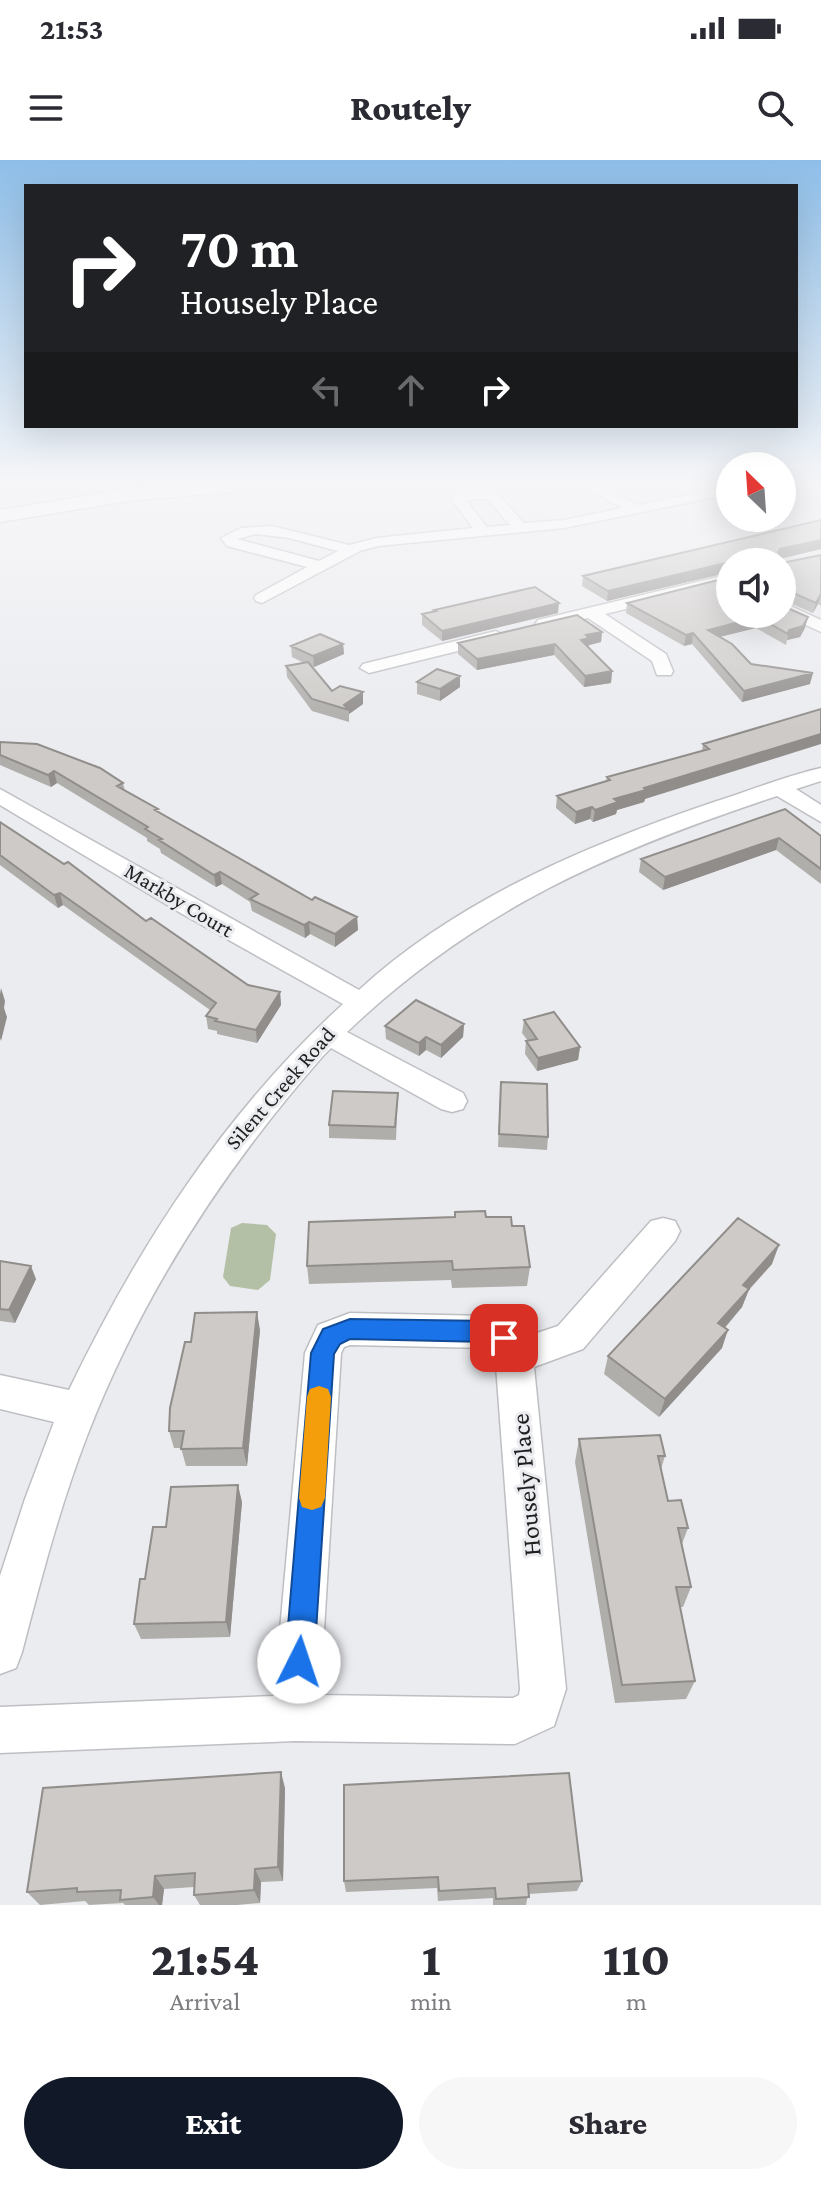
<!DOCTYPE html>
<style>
body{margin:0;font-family:"Crimson Pro",serif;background:#f7f7f7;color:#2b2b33;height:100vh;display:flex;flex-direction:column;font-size:30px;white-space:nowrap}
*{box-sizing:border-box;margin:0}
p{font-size:26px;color:#7c7c81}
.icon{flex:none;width:44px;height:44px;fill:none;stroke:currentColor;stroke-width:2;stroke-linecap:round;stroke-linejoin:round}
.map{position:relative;height:1745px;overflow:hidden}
.sheet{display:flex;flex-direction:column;background:#fff;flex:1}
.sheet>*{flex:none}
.banner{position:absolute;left:24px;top:24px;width:774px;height:244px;border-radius:0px;box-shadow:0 8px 32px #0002;background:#202124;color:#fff;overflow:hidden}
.needle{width:52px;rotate:335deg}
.controls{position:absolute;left:716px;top:292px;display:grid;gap:16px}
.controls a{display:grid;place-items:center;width:80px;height:80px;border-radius:50%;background:#fff;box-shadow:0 8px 32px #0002;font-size:40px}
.pin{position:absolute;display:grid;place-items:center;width:68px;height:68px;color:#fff;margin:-34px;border-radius:16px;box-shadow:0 4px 12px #0006}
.me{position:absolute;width:88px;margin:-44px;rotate:4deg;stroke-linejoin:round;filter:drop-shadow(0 0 6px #0008)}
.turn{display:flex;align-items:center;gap:28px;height:168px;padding:0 24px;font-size:36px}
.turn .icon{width:104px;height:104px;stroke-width:2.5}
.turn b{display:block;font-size:56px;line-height:68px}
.lanes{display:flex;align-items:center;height:76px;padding:0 24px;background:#0003;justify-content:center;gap:40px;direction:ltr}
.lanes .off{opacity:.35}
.eta{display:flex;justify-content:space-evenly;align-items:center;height:136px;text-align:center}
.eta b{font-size:48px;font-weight:800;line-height:56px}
.action{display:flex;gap:16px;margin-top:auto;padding:16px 24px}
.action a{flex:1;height:92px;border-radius:48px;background:#111827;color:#fff;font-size:32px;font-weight:800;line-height:92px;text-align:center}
.action a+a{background:#f7f7f7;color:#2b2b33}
.status{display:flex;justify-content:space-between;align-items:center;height:56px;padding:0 40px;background:#fff;direction:ltr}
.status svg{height:22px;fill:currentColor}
header{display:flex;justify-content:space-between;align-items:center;height:104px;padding:0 24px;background:#fff;font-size:36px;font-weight:800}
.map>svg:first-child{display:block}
.green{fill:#b3c0a5}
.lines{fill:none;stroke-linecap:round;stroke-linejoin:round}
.street-casing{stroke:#bebfc3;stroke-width:3}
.secondary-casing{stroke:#bebfc3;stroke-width:3}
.street{fill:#fff;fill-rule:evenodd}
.secondary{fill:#fff;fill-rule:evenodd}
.wall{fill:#b0aeab}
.shaded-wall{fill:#908d8b}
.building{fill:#cdcac7;stroke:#908d8b;stroke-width:2}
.route{fill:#1a73e8;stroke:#114b97;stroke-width:2}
.slow{fill:#f59e0b}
.labels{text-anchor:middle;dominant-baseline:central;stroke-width:6;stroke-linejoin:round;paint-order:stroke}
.street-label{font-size:22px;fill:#1f1f20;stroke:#ebecf0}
.near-street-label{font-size:26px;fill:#1f1f20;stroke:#ebecf0}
</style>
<div class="status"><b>21:53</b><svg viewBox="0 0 49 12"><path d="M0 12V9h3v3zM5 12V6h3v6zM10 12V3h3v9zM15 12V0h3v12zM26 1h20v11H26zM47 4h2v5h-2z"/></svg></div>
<header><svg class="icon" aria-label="menu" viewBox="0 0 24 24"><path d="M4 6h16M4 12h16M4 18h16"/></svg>Routely<svg class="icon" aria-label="search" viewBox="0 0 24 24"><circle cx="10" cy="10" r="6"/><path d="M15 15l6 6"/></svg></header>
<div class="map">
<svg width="821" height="1745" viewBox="0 0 821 1745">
<rect width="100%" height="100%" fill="#ebecf0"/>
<path class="green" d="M242,1063L267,1065L276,1074L270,1120L258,1130L230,1126L223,1117L231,1068Z"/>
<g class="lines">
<g class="street-casing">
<path id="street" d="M581,325H597L638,345L730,326V334L564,368L378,386L360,391L262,443L256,441L254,438L256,435L307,407L227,386L221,378L241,368L272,366L349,385L377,378L473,368L452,340L455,333L460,332H496L524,363L564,360L622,348ZM487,339L510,365L487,367L466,340ZM256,374L289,378L338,391L319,401L237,379Z
M730,414V424L605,454L666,494L673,511L671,515H657L652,501L588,458L544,469L535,464L538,460Z
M782,442L821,460V472L782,454Z
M496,471L505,476L502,480L369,513L360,508L363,504Z
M821,608V621L796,629L821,645V662L777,636C611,691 476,749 347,872L463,933L467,941L463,949L452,952L441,949L331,888L323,896C223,1010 142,1134 87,1276C60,1346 41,1419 22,1492L16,1508L0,1514V1416L25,1339L54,1262L0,1249V1215L69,1230C139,1085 224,953 343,844L184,755L0,645V629L359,830C459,738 590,684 717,641C751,630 786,616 821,608Z
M663,1058L675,1061L680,1071L675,1081L583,1189L534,1207L566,1529L554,1566L515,1584L295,1581L0,1593V1547L274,1536L305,1193L318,1165L350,1153L490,1156L522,1170L525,1177L558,1166L651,1061ZM350,1185L487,1188L495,1192L520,1529L519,1535L513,1538L320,1535L341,1193L344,1187Z"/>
</g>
<g class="secondary-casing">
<path id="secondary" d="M180,325H251L241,331L128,341L0,362V350L128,329Z"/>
</g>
<use href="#street" class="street"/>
<use href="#secondary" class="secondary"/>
</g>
<path class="wall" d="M821,360V389L781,399L730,402V412L607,441L582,426L583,416Z
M821,395V446L818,444L813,453L783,440V446L805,468L800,477L787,480L786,485L756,468L720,477L751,504L810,524L742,542L692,484L684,486L626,453L627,443Z
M434,450L558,453L442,481L422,465V454L434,452Z
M602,472L601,482L589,485L588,488L612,511L611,523L584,527L554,495L477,510L458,494V483Z
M343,484L344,494L314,507L311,506L332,531L363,544L349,554V562L312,551L287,517L286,506L304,503L292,497L291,486Z
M460,516V527L440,541L417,534V522Z
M821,549L645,639L644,642L617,650L616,654L593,662L590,659L575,664L556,648L557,636L606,621L607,617L702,591L703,584Z
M0,582L123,623L125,631L158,652L312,740L357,757L358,770L335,787L310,774L305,778L252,751L250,742L222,724L216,727L161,693L160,689L147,681V678L57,623L51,627L0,605Z
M785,649L821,676V724L776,690L663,730L639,712L641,699Z
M0,662L146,761L248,825L280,832L281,845L257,883L217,874V871L208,869L206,856L210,850L63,745L58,748L0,705Z
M524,860L580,887L578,900L537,911L525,894L526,881H528L522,873Z
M464,864L463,877L441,898L426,890L419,896L386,879L385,866Z
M398,933L396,980L329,978V965Z
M500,935L548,977L547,990L498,987Z
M486,1057L512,1066L530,1107L527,1126L452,1128L451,1120L309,1124L307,1106Z
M0,1101L36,1119L15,1163L0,1161Z
M772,1104L749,1130L742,1147L725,1168L722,1188L659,1257L604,1214L608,1196Z
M260,1170L247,1306H186L181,1288H174L169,1271L191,1182Z
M579,1279L665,1296L661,1309L668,1341L688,1368L682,1384L691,1427L683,1447H680L695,1521L686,1539L615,1543L575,1302Z
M242,1342L230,1477L141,1479L134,1464L145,1419L166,1367Z
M344,1625L582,1721L577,1731L528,1734L526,1745H493V1738L438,1741L437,1728L346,1732L344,1721Z
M285,1628L283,1721L261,1722L260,1743L237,1745H200L194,1735V1727L164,1729L162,1745H125L123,1743L89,1745L85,1741L40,1745L27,1732Z"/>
<path class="shaded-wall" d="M821,380V389L778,399V392L780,389Z
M730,403V412L607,441L608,431Z
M821,434L818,444L813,453L816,443Z
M559,443L558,453L442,481V471Z
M758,457L756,468L706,480L708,470Z
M808,457L805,468L800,477L787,480L789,470Z
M602,472L601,482L589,485L588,489L581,480L586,475Z
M693,473L692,484L684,486L686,475Z
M343,484L344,494L314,507L313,496Z
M555,484L554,495L477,510V499Z
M612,511L611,523L584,527L585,516Z
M813,513L810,524L742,542L744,531Z
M460,516V527L440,541V529Z
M363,532V544L349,554V550L344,545Z
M821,574V584L645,639L644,642L617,650L616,654L593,662L595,650L614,639L644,628Z
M54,611L57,623L51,627L48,615Z
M592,647L590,659L575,664L576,652Z
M779,678L776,690L663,730L665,717Z
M220,712L222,724L216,727L214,715Z
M60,733L63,745L58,748L54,735Z
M357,757L358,770L335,787V774Z
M309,762L310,774L305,778L304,765Z
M1,828L5,841L4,848L7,857L1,881L0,878V834Z
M280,832L281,845L257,883L256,870Z
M464,864L463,877L441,898V885Z
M426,877V890L419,896V883Z
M580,887L578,900L537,911L538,898Z
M779,1085L772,1104L749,1129L742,1147L712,1182L718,1163L743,1125Z
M31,1106L36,1119L15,1163L9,1150Z
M257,1152L260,1170L247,1306L243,1288Z
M728,1170L722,1188L659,1257L665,1239Z
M238,1325L242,1342L230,1477L226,1462Z
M281,1612L285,1628L283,1721L278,1707Z
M255,1709L261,1722L260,1743L254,1730Z
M155,1716L164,1729L162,1745H159L153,1737Z"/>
<path class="building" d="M821,360V380L780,389L778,392L782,402H730L608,431L583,416Z
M821,395V434L816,443L784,429L783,446L808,457L803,466L789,470L788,474L758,457L708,470L732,484L751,504L813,513L744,531L693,473L686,475L627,443L730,417V454H782V402V403Z
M535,427L559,443L442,471L422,454L436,451L434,450Z
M577,455L602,472L586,475L589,478L581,480L612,511L585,516L555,484L477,499L458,483Z
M320,474L343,484L313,496L291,486Z
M308,502L332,531L340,526L363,532L344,545L349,550L312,539L286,506Z
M437,509L460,516L440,529L417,522Z
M821,549V574L644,628L646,630L614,639L618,642L595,650L592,647L576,652L557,636L610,620L607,617L709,589L703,584Z
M0,582L37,584L100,608L123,623L117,626L158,649L155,650L312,740L315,737L357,757L335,774L309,762L304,765L250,739L258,734L220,712L214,715L159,680L162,679L145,669L148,667L54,611L48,615L0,595Z
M785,649L821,676V709L779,678L665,717L641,699Z
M0,662L64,704L68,702L146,761L151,758L248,825L280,832L256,870L215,861L217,859L206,856L216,843L60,733L54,735L0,695Z
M416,840L464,864L441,885L426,877L419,883L385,866Z
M554,852L580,887L538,898L526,881L537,879L524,860Z
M501,922L547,924L548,977L499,974Z
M333,931L398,933L395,967L329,965Z
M485,1051L486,1057H511L512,1066H524L530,1107L453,1110L452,1101L307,1106L309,1062L455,1057V1052Z
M738,1058L779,1085L743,1125L749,1129L718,1163L728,1170L665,1239L608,1196Z
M0,1101L31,1106L9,1150L0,1149Z
M257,1152L243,1288L181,1289L184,1271H169L170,1248L185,1182H191L195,1153Z
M660,1275L665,1296H658L668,1341L681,1340L688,1368H678L691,1427H676L695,1521L622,1525L579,1279Z
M238,1325L226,1462L134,1464L140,1419H145L153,1367H166L171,1327Z
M281,1612L278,1707L255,1709L254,1730L194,1735L195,1713L155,1716L153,1737L120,1740L121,1730L77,1732V1728L27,1732L43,1628Z
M569,1613L582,1721L528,1724L529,1737L496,1739L495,1728L439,1731L438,1717L344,1721V1625Z"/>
<linearGradient id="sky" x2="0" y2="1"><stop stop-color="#8ebee8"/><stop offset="0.57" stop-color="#f6f6f8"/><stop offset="1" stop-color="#f6f6f8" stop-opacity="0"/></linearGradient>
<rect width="821" height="569" fill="url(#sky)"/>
<path class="route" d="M350,1159L490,1161L512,1171L515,1178L512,1185L504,1189L488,1182L350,1179L340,1184L334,1194L314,1502L309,1512L299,1517L289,1512L285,1502L311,1193L323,1169Z"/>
<path class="slow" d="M319,1226L328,1229L331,1237L325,1338L321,1347L312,1350L302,1347L299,1338L307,1237L310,1229Z"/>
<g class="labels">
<g class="street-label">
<text transform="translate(179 740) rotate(31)">Markby Court</text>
<text transform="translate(280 928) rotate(-49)">Silent Creek Road</text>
</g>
<g class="near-street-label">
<text transform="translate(526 1325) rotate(-95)">Housely Place</text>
</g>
</g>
</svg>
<div class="controls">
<a><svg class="needle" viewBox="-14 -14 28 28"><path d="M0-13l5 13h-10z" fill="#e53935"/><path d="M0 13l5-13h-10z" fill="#7c7c81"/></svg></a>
<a><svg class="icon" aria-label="sound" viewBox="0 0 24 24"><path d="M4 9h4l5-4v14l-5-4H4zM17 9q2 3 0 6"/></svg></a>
</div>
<div class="pin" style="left:504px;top:1178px;background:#d93025"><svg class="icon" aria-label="arrive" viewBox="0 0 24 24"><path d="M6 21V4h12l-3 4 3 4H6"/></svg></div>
<svg class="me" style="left:299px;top:1502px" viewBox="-20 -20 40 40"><circle r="19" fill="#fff"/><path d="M0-13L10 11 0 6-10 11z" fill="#1a73e8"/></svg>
<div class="banner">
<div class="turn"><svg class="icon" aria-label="right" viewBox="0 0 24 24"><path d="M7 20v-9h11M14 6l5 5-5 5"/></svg><div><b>70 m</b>Housely Place</div></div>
<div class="lanes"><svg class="icon off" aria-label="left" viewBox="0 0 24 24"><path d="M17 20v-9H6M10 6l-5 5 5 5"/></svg><svg class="icon off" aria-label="ahead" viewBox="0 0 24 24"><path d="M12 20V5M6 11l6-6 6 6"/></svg><svg class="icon" aria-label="right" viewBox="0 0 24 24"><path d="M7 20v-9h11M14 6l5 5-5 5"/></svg></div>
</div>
</div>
<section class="sheet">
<div class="eta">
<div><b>21:54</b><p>Arrival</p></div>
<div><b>1</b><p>min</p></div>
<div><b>110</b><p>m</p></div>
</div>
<div class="action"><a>Exit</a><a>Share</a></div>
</section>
